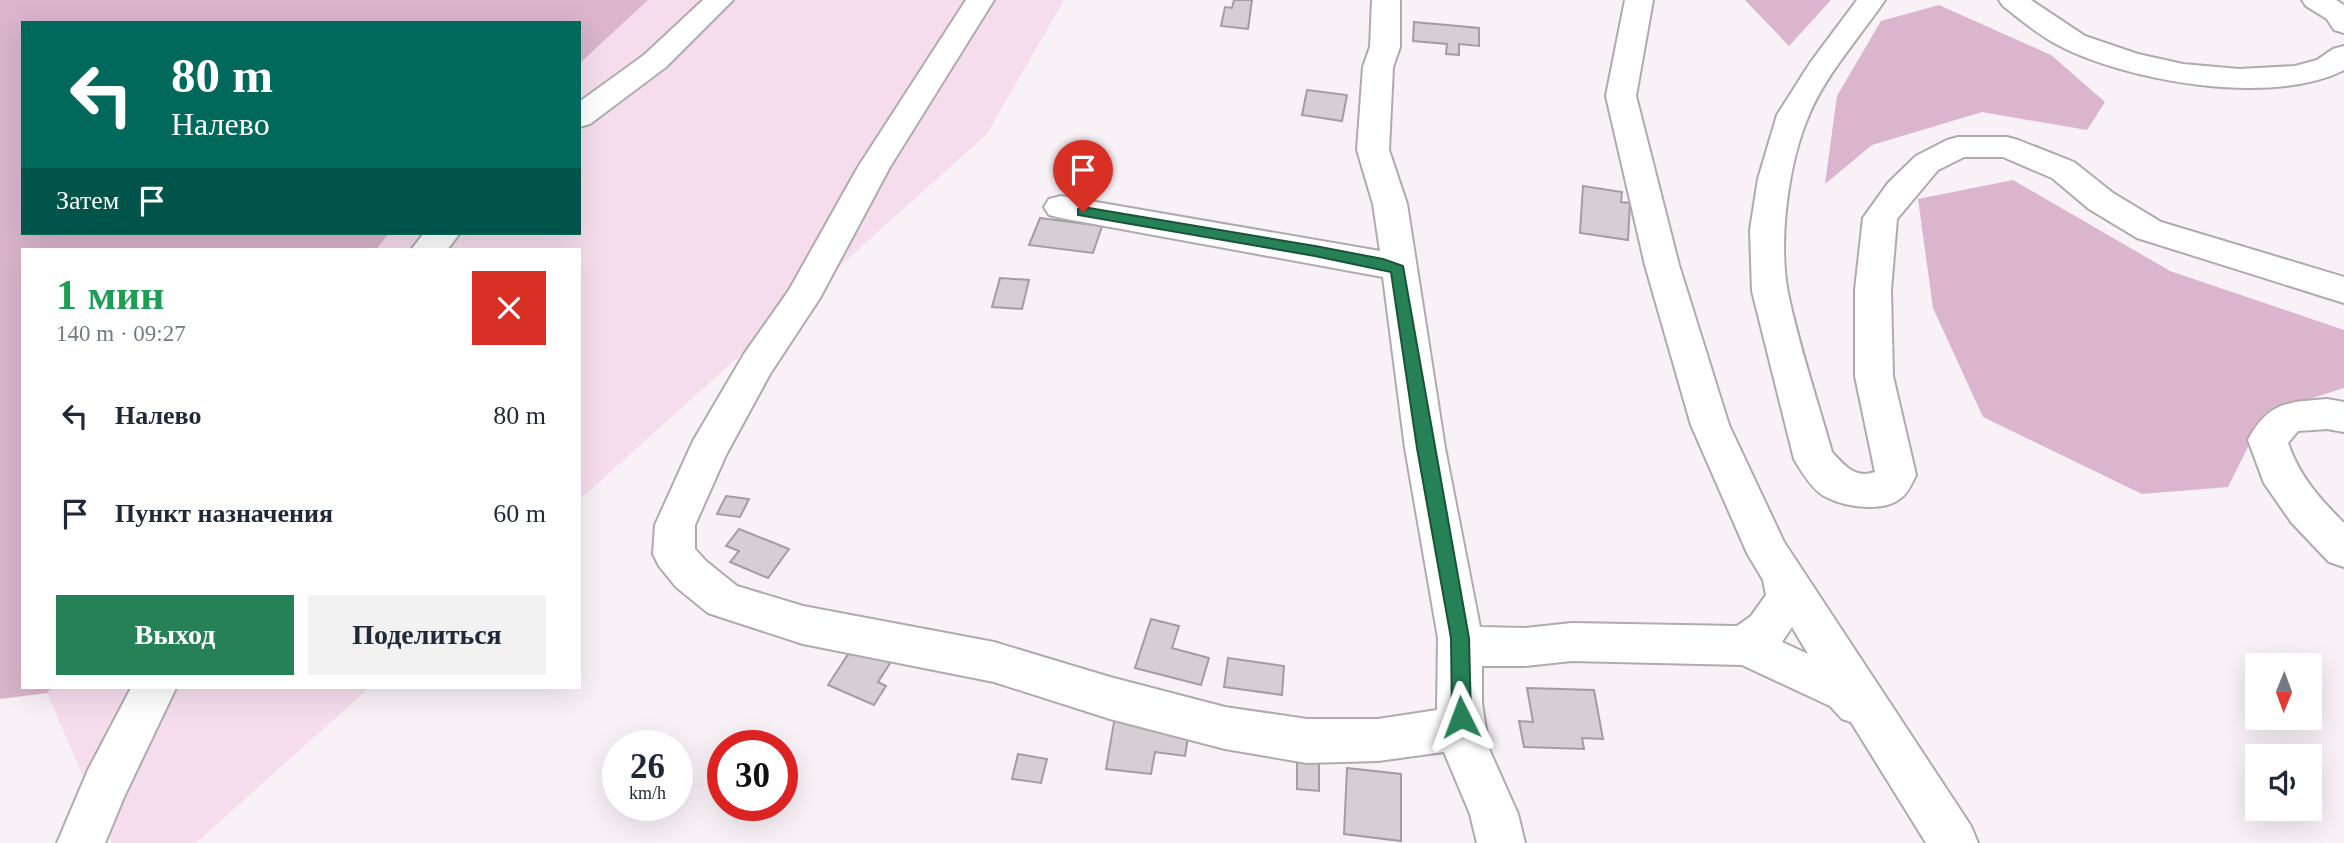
<!DOCTYPE html>
<html lang="ru">
<meta charset="utf-8">
<style>
body{margin:0;font-family:"Times New Roman",serif;background:#f2f2f3;color:#1f2937;height:100vh;display:flex;flex-direction:column;font-size:26px;white-space:nowrap}
*{box-sizing:border-box;margin:0}
p{font-size:23px;color:#747a83}
.icon{flex:none;width:38px;height:38px;fill:none;stroke:currentColor;stroke-width:2;stroke-linecap:round;stroke-linejoin:round}
.map{position:relative;flex:1;overflow:hidden}
.sheet{position:absolute;left:21px;top:248px;width:560px;height:441px;display:flex;flex-direction:column;background:#fff;border-radius:0px;box-shadow:0 7px 28px #0002}
.sheet>*{flex:none}
.guide{position:absolute;left:21px;top:21px;width:560px;height:214px;border-radius:0px;box-shadow:0 7px 28px #0002;background:#00695c;color:#fff;overflow:hidden}
.needle{width:46px;rotate:181deg}
.buttons{position:absolute;left:2245px;top:653px;display:grid;gap:14px}
.buttons a{display:grid;place-items:center;width:77px;height:77px;border-radius:0px;background:#fff;box-shadow:0 7px 28px #0002;font-size:35px}
.speed{position:absolute;left:602px;top:730px;display:flex;gap:14px;font-size:35px;font-weight:700;text-align:center}
.speed>*{display:grid;place-content:center;width:91px;height:91px;border-radius:50%;background:#fff;box-shadow:0 7px 28px #0002;line-height:1}
.speed small{font-size:18px;font-weight:400}
.speed .limit{border:10px solid #d22;background:#fff;color:#111}
.pin{position:absolute;display:grid;place-items:center;width:60px;height:60px;color:#fff;margin:-72px -30px;border-radius:50% 50% 50% 0;rotate:-45deg;box-shadow:0 0 7px #0007}
.pin .icon{rotate:45deg}
.me{position:absolute;width:77px;margin:-38px;rotate:357deg;stroke-linejoin:round;filter:drop-shadow(0 0 5px #0008)}
.turn{display:flex;align-items:center;gap:24px;height:147px;padding:0 35px;font-size:32px}
.turn .icon{width:91px;height:91px;stroke-width:2.5}
.turn b{display:block;font-size:49px;line-height:60px}
.then{display:flex;align-items:center;height:66px;padding:0 35px;background:#0003;gap:14px;font-size:26px}
.round{display:grid;place-items:center;flex:none;width:74px;height:74px;border-radius:0px;background:#f2f2f3}
.overview{display:flex;align-items:center;justify-content:space-between;height:119px;padding:0 35px}
h1{font-size:42px;font-weight:800;line-height:52px;color:#1e9e55}
.button{display:flex;gap:14px;margin-top:auto;padding:14px 35px}
.button a{flex:1;height:80px;border-radius:0px;background:#268156;color:#fff;font-size:28px;font-weight:800;line-height:80px;text-align:center}
.button a+a{background:#f2f2f3;color:#1f2937}
ul{padding:0;list-style:none}
li{display:flex;align-items:center;gap:21px;height:98px;padding:0 35px}
li div{flex:1}
li b{display:block;font-size:26px}
li em{font-style:normal}
.map>svg:first-child{display:block}
.green{fill:#f6dded}
.forest{fill:#dab5cd}
.building{fill:#d5cfd3;stroke:#a39da1;stroke-width:2}
.lines{fill:none;stroke-linecap:round;stroke-linejoin:round}
.street-casing{stroke:#b0aaae;stroke-width:4}
.street{fill:#fff;fill-rule:evenodd}
.route{fill:#268156;stroke:#195438;stroke-width:2}
</style>
<div class="map">
<svg width="2344" height="843" viewBox="0 0 2344 843">
<rect width="100%" height="100%" fill="#f8f1f6"/>
<path class="green" d="M648,0H1064L987,134L579,500V250H376L389,233H579V64Z
M51,688H369L196,843H112L47,693Z"/>
<path class="forest" d="M0,0H648L579,64V23H23V233H389L376,250H23V688H51L47,693L0,699Z
M1745,0H1831L1789,46Z
M1939,5L2051,55L2105,102L2087,130L1982,112L1872,145L1825,184L1837,96L1881,21Z
M2013,180L2170,271L2344,330V388L2265,413L2228,487L2142,494L1983,417L1933,308L1918,199Z"/>
<path class="building" d="M1234,0H1252L1248,29L1221,26L1225,7L1232,8Z
M1414,22L1479,28V46L1459,44V55L1446,54L1447,44L1413,41Z
M1307,90L1347,95L1342,121L1302,115Z
M1079,162L1108,166L1101,190L1071,187Z
M1583,186L1622,192L1621,202L1630,203L1628,240L1580,233Z
M1040,218L1102,226L1093,253L1029,245Z
M1000,278L1029,280L1022,309L992,307Z
M726,496L749,499L740,517L717,514Z
M739,529L789,549L768,578L730,562L739,551L726,546Z
M1151,619L1179,626L1172,648L1209,658L1201,685L1135,668Z
M858,639L896,654L878,682L886,686L874,705L828,685Z
M1228,658L1284,666L1282,695L1224,687Z
M1527,688L1594,690L1603,739L1582,738L1584,749L1524,747L1519,721L1533,722Z
M1115,716L1190,725L1185,756L1155,752L1151,774L1106,769Z
M1018,754L1047,759L1041,783L1012,779Z
M1297,759L1319,760V791L1297,789Z
M1347,768L1401,774V841L1344,834Z"/>
<g class="lines">
<g class="street-casing">
<path id="street" d="M703,0H733L666,67L590,124L579,127V102L644,55Z
M966,0H994L890,167L820,298L770,374L726,455L695,525V549L706,561L737,586L803,606L994,642L1110,677L1225,707L1307,719H1378L1437,710L1438,638L1405,448L1383,277L1061,218L1049,215L1044,207L1049,199L1061,196L1380,251L1373,204L1357,150L1363,67L1370,47L1372,0H1400V47L1393,67L1389,150L1407,204L1445,448L1480,627L1525,628L1572,623L1737,626L1751,616L1766,595L1763,580L1747,553L1691,425L1645,265L1606,96L1625,0H1653L1636,96L1679,265L1729,425L1784,542L1971,826L1978,843H1926L1851,722L1842,719L1830,706L1742,665L1572,661L1525,666H1482V703L1489,749L1518,814L1525,843H1477L1470,814L1444,752L1378,761L1307,763L1225,749L1110,719L994,682L803,644L723,618L708,613L676,587L659,566L653,554L655,525L693,441L744,354L789,290L858,167ZM1792,627L1808,654L1782,642Z
M1857,0H1885C1860,37 1826,74 1809,115C1788,163 1778,242 1788,293C1799,346 1817,399 1832,452C1845,466 1855,479 1875,472L1855,376V290L1863,218L1888,183L1916,156L1947,140L1958,137H2007L2018,140L2074,162L2113,193L2161,222L2344,277V303L2137,238L2089,209L2052,178L2003,157H1964L1938,170L1897,219L1891,290L1893,376L1916,475C1912,483 1908,493 1901,498C1883,513 1845,507 1826,497C1813,491 1801,471 1794,459L1752,291L1750,230L1758,179L1777,115L1810,63Z
M1999,0H2031L2085,36L2138,54L2183,64L2239,69L2295,66L2317,60L2333,49L2344,46V70C2272,107 2124,81 2056,44C2037,34 2020,19 2003,6Z
M2302,0H2336L2344,5V33L2334,30L2327,19L2306,6Z
M424,233H460L447,250H411Z
M2327,399L2344,402V432L2327,429L2298,431L2288,443C2299,476 2320,499 2344,523V567L2329,562L2291,522L2264,483L2248,440C2268,402 2288,402 2327,399Z
M131,688H176L124,797L105,843H57L88,770Z"/>
</g>
<use href="#street" class="street"/>
</g>
<path class="route" d="M1083,207L1315,246L1383,259L1403,266L1469,638L1471,717L1468,723L1461,726L1455,723L1452,717L1451,638L1417,448L1391,272L1315,256L1078,215V209Z"/>
</svg>
<div class="buttons">
<a><svg class="needle" viewBox="-14 -14 28 28"><path d="M0-13l5 13h-10z" fill="#e53935"/><path d="M0 13l5-13h-10z" fill="#747a83"/></svg></a>
<a><svg class="icon" aria-label="sound" viewBox="0 0 24 24"><path d="M4 9h4l5-4v14l-5-4H4zM17 9q2 3 0 6"/></svg></a>
</div>
<div class="speed"><div>26<small>km/h</small></div><div class="limit">30</div></div>
<div class="pin" style="left:1083px;top:212px;background:#d93025"><svg class="icon" aria-label="arrive" viewBox="0 0 24 24"><path d="M6 21V4h12l-3 4 3 4H6"/></svg></div>
<svg class="me" style="left:1461px;top:717px" viewBox="-20 -20 40 40"><path d="M0-17L14 15 0 8-14 15z" fill="#268156" stroke="#fff" stroke-width="4"/></svg>
<div class="guide">
<div class="turn"><svg class="icon" aria-label="left" viewBox="0 0 24 24"><path d="M17 20v-9H6M10 6l-5 5 5 5"/></svg><div><b>80 m</b>Налево</div></div>
<div class="then">Затем<svg class="icon" aria-label="arrive" viewBox="0 0 24 24"><path d="M6 21V4h12l-3 4 3 4H6"/></svg></div>
</div>
<section class="sheet">
<div class="overview"><div><h1>1 мин</h1><p>140 m · 09:27</p></div><a class="round" style="background:#d93025;color:#fff"><svg class="icon" aria-label="close" viewBox="0 0 24 24"><path d="M6 6l12 12M18 6L6 18"/></svg></a></div>
<ul>
<li><svg class="icon" aria-label="left" viewBox="0 0 24 24"><path d="M17 20v-9H6M10 6l-5 5 5 5"/></svg><div><b>Налево</b></div><em>80 m</em></li>
<li><svg class="icon" aria-label="arrive" viewBox="0 0 24 24"><path d="M6 21V4h12l-3 4 3 4H6"/></svg><div><b>Пункт назначения</b></div><em>60 m</em></li>
</ul>
<div class="button"><a>Выход</a><a>Поделиться</a></div>
</section>
</div>
